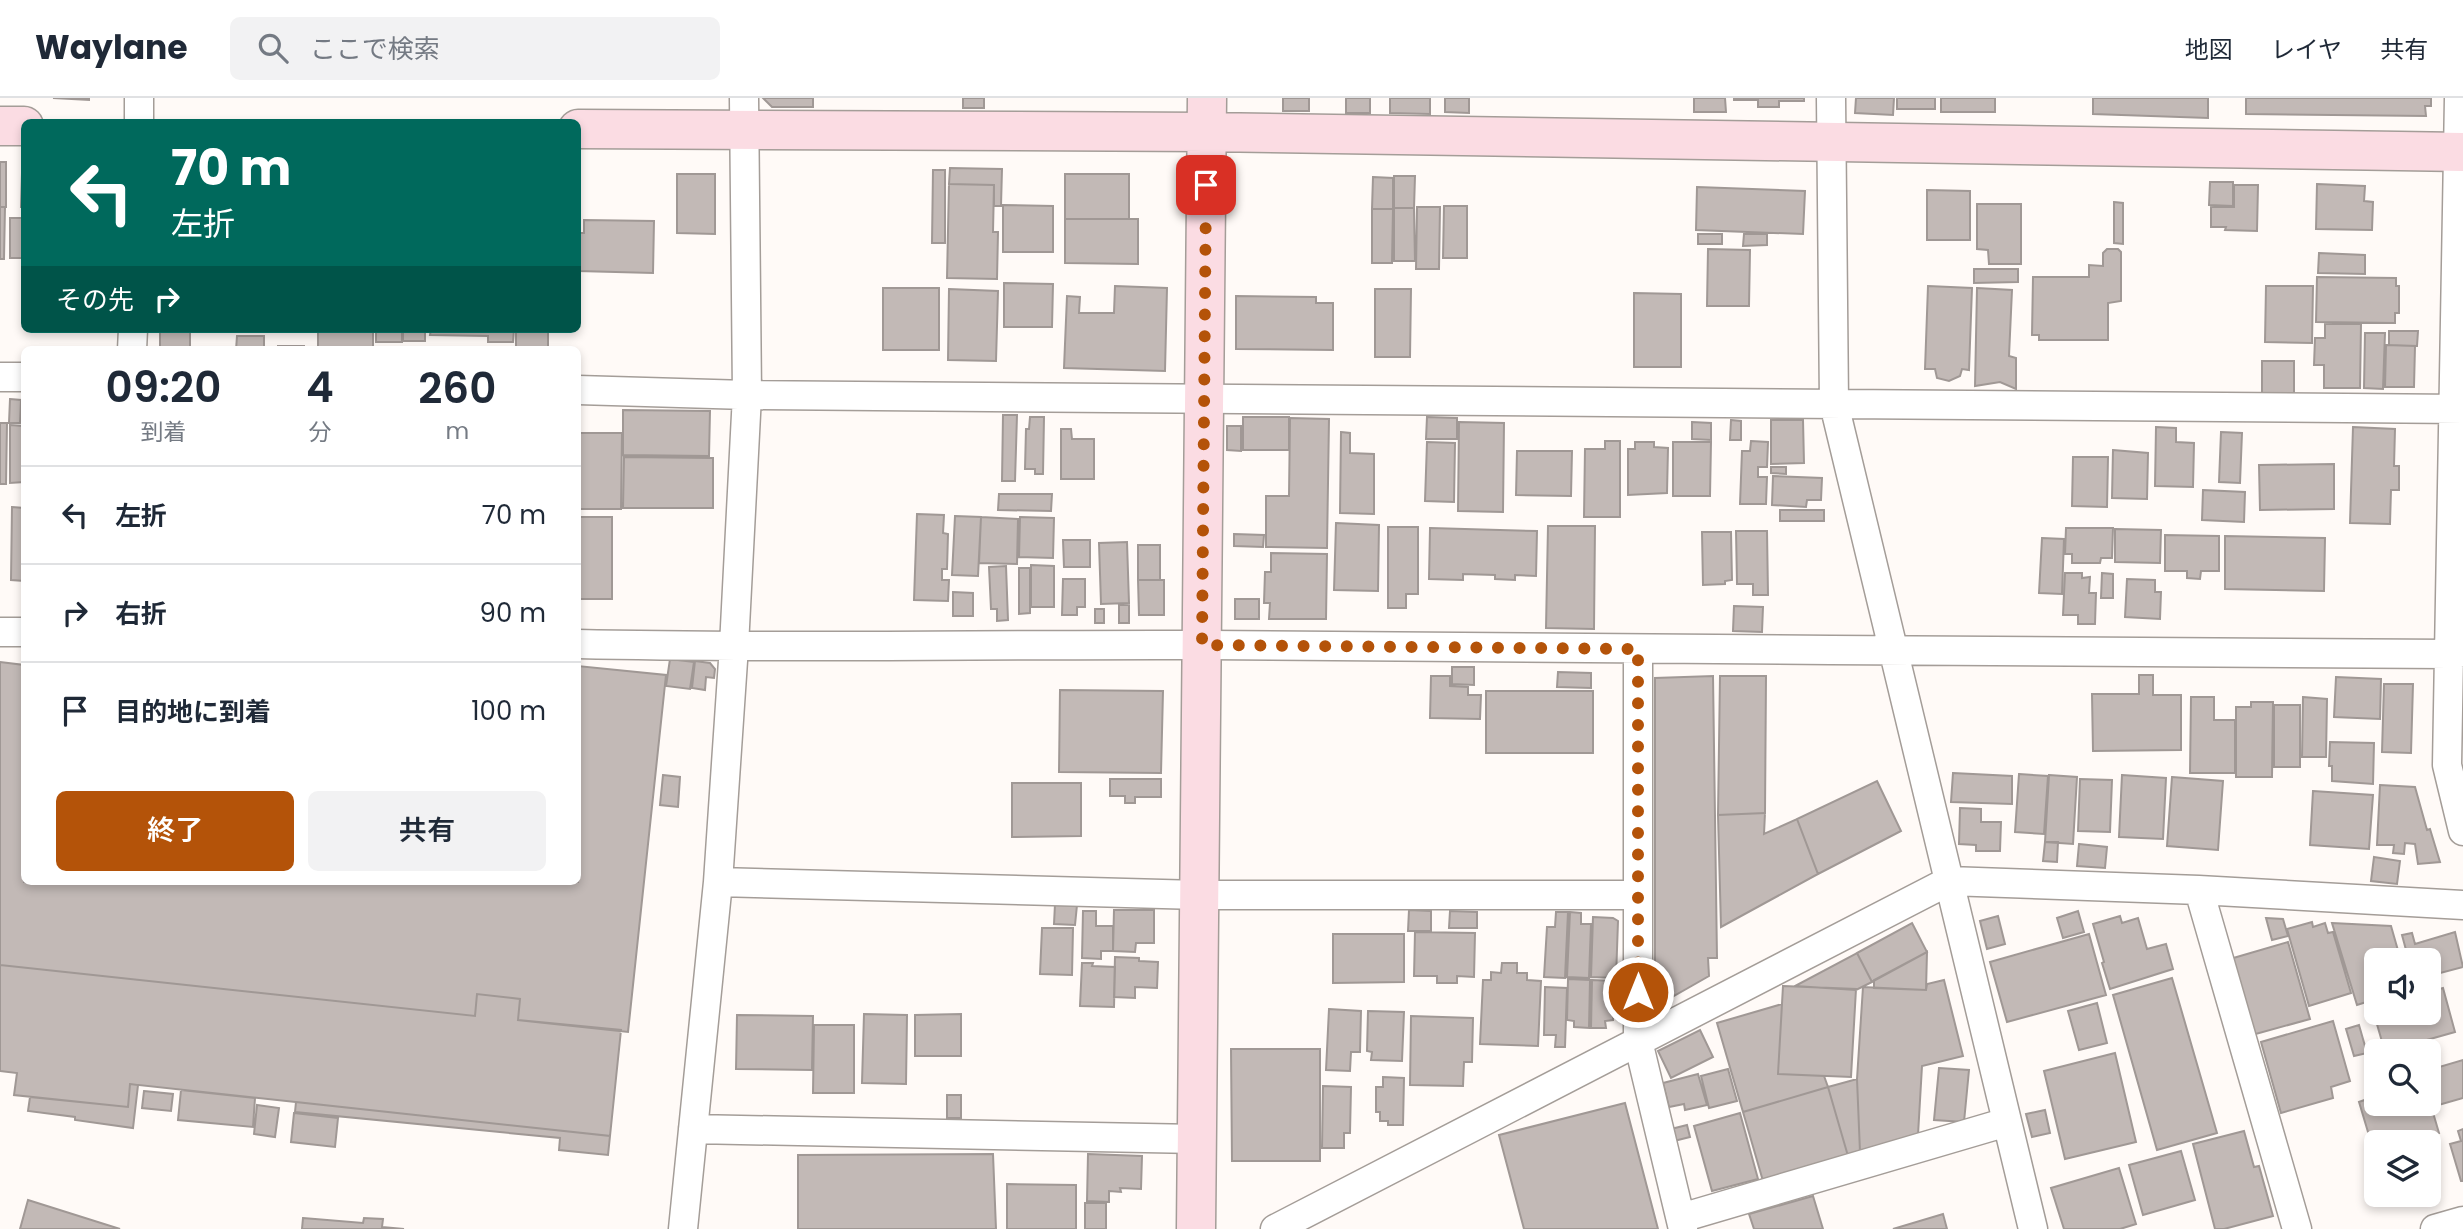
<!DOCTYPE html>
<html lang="ja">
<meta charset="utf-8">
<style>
body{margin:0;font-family:Poppins,"Noto Sans JP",sans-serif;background:#f2f2f3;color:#1f2937;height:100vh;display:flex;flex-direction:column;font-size:26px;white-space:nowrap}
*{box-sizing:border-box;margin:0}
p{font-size:23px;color:#747a83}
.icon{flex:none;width:38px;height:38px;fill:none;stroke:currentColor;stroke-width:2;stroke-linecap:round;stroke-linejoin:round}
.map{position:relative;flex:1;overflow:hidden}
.sheet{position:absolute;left:21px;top:248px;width:560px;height:539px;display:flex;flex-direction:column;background:#fff;border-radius:10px;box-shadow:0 4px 10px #0003}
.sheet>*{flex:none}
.hud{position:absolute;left:21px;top:21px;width:560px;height:214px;border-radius:10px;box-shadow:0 4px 10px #0003;background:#00695c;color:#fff;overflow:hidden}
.tools{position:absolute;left:2364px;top:850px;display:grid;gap:14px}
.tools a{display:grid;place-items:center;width:77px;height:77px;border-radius:10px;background:#fff;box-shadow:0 4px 10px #0003;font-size:35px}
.pin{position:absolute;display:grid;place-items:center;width:60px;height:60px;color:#fff;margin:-30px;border-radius:14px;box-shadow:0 4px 10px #0006}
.me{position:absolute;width:77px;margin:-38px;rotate:0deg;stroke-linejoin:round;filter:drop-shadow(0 0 5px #0008)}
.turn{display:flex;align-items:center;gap:24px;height:147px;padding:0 35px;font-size:32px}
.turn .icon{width:91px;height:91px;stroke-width:2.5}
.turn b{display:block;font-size:49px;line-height:60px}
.then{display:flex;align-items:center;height:66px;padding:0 35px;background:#0003;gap:14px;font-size:26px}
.eta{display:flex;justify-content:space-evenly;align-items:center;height:119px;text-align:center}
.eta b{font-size:42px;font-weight:600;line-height:49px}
.button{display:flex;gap:14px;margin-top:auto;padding:14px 35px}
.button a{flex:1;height:80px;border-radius:10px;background:#b45309;color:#fff;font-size:28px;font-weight:600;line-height:80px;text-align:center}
.button a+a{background:#f2f2f3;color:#1f2937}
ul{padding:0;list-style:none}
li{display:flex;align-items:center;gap:21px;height:98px;padding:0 35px;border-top:2px solid #e0e1e3}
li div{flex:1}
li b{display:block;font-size:26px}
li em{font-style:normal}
header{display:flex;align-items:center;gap:42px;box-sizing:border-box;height:98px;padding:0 35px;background:#fff;border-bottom:2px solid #e0e1e3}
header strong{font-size:33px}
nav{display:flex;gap:38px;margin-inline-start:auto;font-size:24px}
.search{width:490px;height:63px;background:#f2f2f3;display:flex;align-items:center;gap:18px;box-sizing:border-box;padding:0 24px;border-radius:10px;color:#747a83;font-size:26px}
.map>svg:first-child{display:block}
.building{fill:#c2b9b6;stroke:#a09895;stroke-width:2}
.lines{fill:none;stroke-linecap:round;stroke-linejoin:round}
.street-casing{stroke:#a49d98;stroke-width:31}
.secondary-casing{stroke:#a49d98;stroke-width:41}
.street{stroke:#fff;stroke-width:28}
.secondary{stroke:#fbdce3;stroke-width:38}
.route{stroke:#b45309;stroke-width:12;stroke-dasharray:0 21.6}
</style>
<header>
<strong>Waylane</strong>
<div class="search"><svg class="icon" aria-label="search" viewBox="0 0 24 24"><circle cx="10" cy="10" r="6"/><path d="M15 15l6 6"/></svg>ここで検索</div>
<nav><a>地図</a><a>レイヤ</a><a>共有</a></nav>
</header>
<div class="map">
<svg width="2463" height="1131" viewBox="0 0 2463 1131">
<rect width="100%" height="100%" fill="#fffaf7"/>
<path class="building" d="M53,0H89V2Z
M763,0H813V9H772Z
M963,0H984V10H963Z
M1283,0H1309V13H1283Z
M1346,0H1370V15H1346Z
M1390,0H1430V16L1390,15Z
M1445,0H1469V15L1445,14Z
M1694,0H1725L1726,14H1694Z
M1734,0H1804V3H1779V9H1758V2H1734Z
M1856,0H1894L1893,17L1855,15Z
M1897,0H1935V11H1897Z
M1941,0H1995V14H1941Z
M2093,0H2208V20L2093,16Z
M2246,0H2431V8H2425L2426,18L2246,16Z
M0,64H6V109H0Z
M950,70L1002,71L1001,108H994V87L949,86Z
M933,72H945V145H932Z
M22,75H24V109H21Z
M677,76H715V136L677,135Z
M1065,76H1129V121H1065Z
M1394,78H1415L1414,110H1394Z
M1373,79L1393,80V111H1372Z
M2210,84H2233V108L2209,107Z
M949,86L994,87L993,134H998L997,181L947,180Z
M2317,86L2365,88L2364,103L2373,104L2372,132L2316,131Z
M2234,87H2258L2257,133L2225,132L2226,129H2211V109H2234Z
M1697,89L1805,93L1803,136L1696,132Z
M1927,92L1970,93V142H1927Z
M2114,104L2123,105V146L2114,145Z
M1977,106H2021V166H1989L1988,152L1977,151Z
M1003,107L1053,108V154H1003Z
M1444,108H1467V160H1443Z
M0,109H5L4,161H0Z
M1417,109H1440L1439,171H1416Z
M1394,110H1414L1415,163H1394Z
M1372,111H1393L1392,165H1372Z
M10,120H24V160H10Z
M1065,121H1138V166L1065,165Z
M584,122L654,123L653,175L578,173V135H584Z
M1698,136H1722V146H1698Z
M1744,136H1767V147L1743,148Z
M1708,151L1750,152L1749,208H1707Z
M2107,151H2118L2121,154V203L2108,205V242H2039V237H2032L2033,179H2089V167L2103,168V155Z
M2319,155L2365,157V176L2318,175Z
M1974,171H2018V184L1974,185Z
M2317,179L2396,180V188H2399V215H2395V225L2316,224Z
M1004,185L1053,186L1052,229H1004Z
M1115,188L1167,190L1165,273L1064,270L1067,198L1080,199L1079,215H1114Z
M1928,188L1972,190L1969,272L1962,271L1960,278L1949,283L1937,280L1935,271H1925Z
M2266,188H2313L2312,245L2265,244Z
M883,190H939V252H883Z
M1977,190L2012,192L2009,258L2016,260V291L2000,284L1975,288Z
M949,191L998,193L996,263L948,262Z
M1375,191H1411L1410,259H1375Z
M1634,195L1681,196V269H1634Z
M1236,198L1316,199V205H1333V252L1236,251Z
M2325,226H2361L2360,290H2324V267H2314L2315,240H2325Z
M160,231H190V252H160Z
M318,231H373V252H318Z
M376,231H402V244H376Z
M403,231H425V243H403Z
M431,231H514L513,244H488V238L430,237Z
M516,231H548V252H516Z
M2389,233H2418L2417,248L2389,247Z
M2365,235H2385L2383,291L2364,290Z
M237,238H264V252H236Z
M2386,247L2415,248L2414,289H2385Z
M278,248H304V252H278Z
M2262,263H2294V295H2262Z
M10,301L21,302L20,325H9Z
M623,312L710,313L709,358L623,357Z
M1003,317H1017L1015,383H1002Z
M1030,319H1044L1043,376H1035V371H1025L1026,331H1029Z
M1243,319H1289V352H1243Z
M1427,319L1457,320V341H1426Z
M1290,320L1329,321L1327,450L1266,449V398H1289Z
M1731,322L1741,323V342H1730Z
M1771,322H1803L1804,365L1771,366Z
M1459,324L1504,325L1503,414L1458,413Z
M1692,324L1711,325V342L1692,341Z
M0,325H7L6,386H0Z
M10,327L24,328V384L10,385Z
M1227,328H1241V353L1227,352Z
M2156,329L2176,330V344L2194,345L2193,389L2155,388Z
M2353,329L2395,331L2394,368H2399V392H2391L2390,426L2350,425Z
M1061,331H1071L1072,341H1094V381H1061Z
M1341,334L1350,335V355L1374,356V416L1340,415Z
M2221,334L2242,335L2240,385L2219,384Z
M578,335H622L621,411H578Z
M1605,343H1620V419H1584L1585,351H1605Z
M1751,343L1768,344L1767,369H1758V379H1767L1766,406H1740L1742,353H1750Z
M1427,344L1455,345L1454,404L1425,403Z
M1635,344H1654V349L1668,350L1667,395L1628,397V351H1635Z
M1673,344H1711L1710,398H1673Z
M2113,352L2148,355L2147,401L2112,400Z
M1517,353H1572L1571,398L1516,397Z
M624,359L713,360V410H623Z
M2073,359H2108L2107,409L2072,408Z
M2334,366V411L2260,412L2259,367Z
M1771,369H1786V376L1771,375Z
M1773,378L1822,380L1821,402H1807L1806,409L1772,407Z
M2203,392L2245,394L2244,424L2202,422Z
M999,396H1052L1051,413L998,412Z
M12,409L24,410V483L11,482Z
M1780,412H1824V423H1780Z
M917,416L944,417L943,435L948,436L947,471H942V482H949L948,503L914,502Z
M955,418L981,419L978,478L952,477Z
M578,419H612V501H578Z
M981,419L1018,421L1017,466L979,465Z
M1020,419L1054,420L1053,460L1019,459Z
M1336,425L1379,427L1378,493L1334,492Z
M1548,428H1595L1594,531L1546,530Z
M1388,429H1418V496H1406V510H1388Z
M1430,430L1537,433L1536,478L1515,477V482L1495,481V477L1463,476V482L1429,481Z
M2066,430H2113L2112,460H2101L2100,465H2072V456H2065Z
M2115,431L2161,432L2160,465L2115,464Z
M1736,433H1767L1768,497H1753V486H1737Z
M1702,434H1731L1732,482L1725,483V486L1703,487Z
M1234,436L1264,437L1263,449L1234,448Z
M2165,437L2219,438V473H2201L2200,481L2187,480V473H2165Z
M2225,438L2325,440L2324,493L2225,491Z
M2042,440L2064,441L2062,496L2039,495Z
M1063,442H1090V469H1064Z
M1127,444L1129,505L1101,506L1099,445Z
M1138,447H1160V482H1138Z
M1271,455L1327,456L1326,521H1269L1270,505H1264L1265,474H1271Z
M1031,467L1054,468V509H1031Z
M1006,468L1008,522L997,523V511H991L989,469Z
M1019,470H1030V515L1019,516Z
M2065,475H2082V480L2090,479L2089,495H2096L2095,526H2078V517H2063Z
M2102,475L2113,476V500H2101Z
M1063,481H1085V509H1077V517H1062Z
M2127,481L2155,482V494H2161L2160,521L2125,519Z
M1138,482H1164V517H1139Z
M953,494L973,495V518H953Z
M1235,501H1259V521H1235Z
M1119,507H1129V525H1119Z
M1734,508L1763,509L1762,534L1733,533Z
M1095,511H1104V525H1095Z
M670,561L694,564L690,591L666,588Z
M695,563L710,565L715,571L714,580L706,579L705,592L692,590Z
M0,564L24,567V784H578V568L666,577L628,934L518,922L520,901L477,896L475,918L0,867Z
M1452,569H1474V587L1452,586Z
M1558,574L1591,575V590L1557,589Z
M2139,577H2153V597H2181V652L2093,653L2092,596H2139Z
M1431,578H1450V588L1468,589V597H1481L1480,621L1430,620Z
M1713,578L1717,860H1708L1709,878L1672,899L1655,886V580Z
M1720,578H1766L1765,715L1718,717Z
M2336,579L2381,581L2380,621L2334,619Z
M2384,586H2413L2411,655L2382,654Z
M1060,592L1163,593L1161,675L1059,674Z
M1486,593H1593V655H1486Z
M2191,599H2214V622H2235V675H2190Z
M2303,599L2327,601L2326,659H2302Z
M2251,604H2273L2272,679H2236V609H2251Z
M2274,607H2300V669H2274Z
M2330,644L2374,645L2373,686L2332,683V668H2329Z
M1953,675L2012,678V706L1951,704Z
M2019,676L2048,678L2044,736L2015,734Z
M663,677L680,679L678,709L660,707Z
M2049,677L2077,679L2073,746L2045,744Z
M2122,677L2166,680L2163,741L2119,739Z
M2172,679L2223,683L2218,752L2167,748Z
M1110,681H1161V699H1135V705H1125V698H1110Z
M2080,681L2112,682L2110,734L2078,733Z
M1877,683L1901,733L1818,776L1797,721Z
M1012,685H1081V738L1012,739Z
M2380,687L2415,689L2427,732L2430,731L2440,764L2418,766L2415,746L2405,745L2404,756L2393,755L2394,747H2377Z
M2313,693L2373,697L2369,751L2310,747Z
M1960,710L1981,711V724H2001L2000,753H1976V747L1959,746Z
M1765,715L1764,736L1797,721L1818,776L1721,829L1718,717Z
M2045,744H2058L2057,764L2043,763Z
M2079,746L2107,749L2105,770L2077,768Z
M2374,759L2400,763L2397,786L2371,783Z
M1055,806L1077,807L1075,827L1054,826Z
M1114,812H1154V845H1136L1135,854L1113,853Z
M1409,812L1431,813V833H1408Z
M1083,813H1096V828H1113V853H1101V861L1082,860Z
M1450,813L1477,814V830H1449Z
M2078,813L2084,834L2063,840L2057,820Z
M1556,814H1568L1565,880L1544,879L1547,829H1555Z
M1570,814L1581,815V826H1591L1589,880L1567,879Z
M1998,818L2005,846L1987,851L1980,823Z
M2120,818L2122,825L2138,820L2147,851L2166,846L2173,871L2110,891L2102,865L2104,864L2093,826Z
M1593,819L1613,820L1618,823L1616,880L1591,879Z
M2266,820L2283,821L2288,838L2272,842Z
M2312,824L2313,829L2325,825L2328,835L2333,834L2351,895L2309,908L2287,831Z
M1912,825L1927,854L1872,884L1857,855Z
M2332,825L2391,828L2401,863H2376V901L2357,907Z
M1042,830H1073L1072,877L1040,876Z
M1415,834L1475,835L1474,879L1457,878V885H1437V878H1414Z
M2455,834L2463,869L2429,878V863H2409L2402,837L2412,835L2415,846Z
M1333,836H1404V884L1333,885Z
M2089,836L2106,897L2007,924L1990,864Z
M2288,844L2310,921L2252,937L2230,861Z
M1927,854L1926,892L1874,890V882Z
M1857,855L1872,884L1856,892L1795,888Z
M1115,859L1139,860V863L1158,864L1157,890L1135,889V900L1114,899Z
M1082,865H1093L1092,868L1115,869L1114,909L1080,908Z
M1502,865H1517V875H1527V882L1541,883L1538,948L1480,946L1483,882H1491V874L1501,875Z
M0,867L475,918L477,896L520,901L518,922L621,932L610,1038L130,986L128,1009L14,997L17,975L0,973Z
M2172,880L2217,1035L2157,1052L2113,897Z
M1568,881L1590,882L1589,930L1574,929V923L1567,922Z
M1592,882L1614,883L1613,922L1605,923L1606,930H1591Z
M1944,882L1963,958L1922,968L1918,1037L1860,1054L1857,981L1863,889L1926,892L1927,886Z
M1783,888L1856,891L1851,979L1778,976Z
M1545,889L1567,890L1565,949H1555L1556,937H1544Z
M2443,890L2455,934L2416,945L2418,954H2385L2372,909L2376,908V915H2429V894Z
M2097,905L2107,945L2079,952L2068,913Z
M1782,906L1778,976L1824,978L1828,989L1743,1014L1717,925Z
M1329,911L1361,913L1360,954H1351L1350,973L1326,972Z
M1368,913L1404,914L1402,963L1371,962L1372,954L1367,953Z
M864,916L907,917L906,986L862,985Z
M961,916V958H915V917Z
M737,917L813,918L812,972L736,971Z
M1411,918L1473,920L1472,964H1464L1463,988L1410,987Z
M2333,923L2350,983L2331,989L2333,1000L2281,1015L2261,944Z
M814,927H854V995H813Z
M2359,927L2367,955L2354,958L2346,931Z
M1700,932L1713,959L1671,980L1658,953Z
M1231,951H1320V1063H1232Z
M2115,955L2136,1044L2065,1061L2044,973Z
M2463,962V1000L2435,1008L2429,985V972Z
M1939,970L1969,972L1964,1024L1934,1022Z
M1728,971L1737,1003L1709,1010L1701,978Z
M1698,976L1707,1007L1685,1012L1684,1006L1669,1009L1663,985Z
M1383,979L1404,980L1403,1027H1388V1023H1380V1014H1376V989H1383Z
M1857,981L1860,1054L1848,1058L1828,989Z
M130,986L138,987L133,1030L75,1022V1019L28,1013L30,999L128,1009Z
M1323,988L1351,989L1350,1035H1344V1050H1322Z
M1828,989L1848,1058L1763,1083L1743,1014Z
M181,992L255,1000L253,1029L178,1022Z
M144,993L173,996L171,1013L142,1010Z
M947,997H961V1020H947Z
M2376,998V1006H2429V1001L2439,1035L2406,1045H2376V1053L2374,1054L2359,1004Z
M296,1004L610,1038L608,1057L559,1052L560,1040L295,1014Z
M1625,1005L1658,1131H1524L1499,1037Z
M257,1007L279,1010L275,1039L254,1036Z
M2045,1012L2050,1035L2032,1039L2026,1016Z
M294,1015L338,1020L335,1049L291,1044Z
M1740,1015L1758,1081L1712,1093L1694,1028Z
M1687,1027L1690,1039L1674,1043L1671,1031Z
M2463,1031V1083H2461L2450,1046L2461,1043L2458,1033Z
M2244,1033L2254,1069L2259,1068L2273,1118L2224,1131H2215L2193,1046Z
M2181,1053L2195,1102L2143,1117L2129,1067Z
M993,1056L996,1131H798V1057Z
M1088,1056L1142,1058L1141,1091L1120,1090L1121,1094L1109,1093V1104L1087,1103Z
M2119,1070L2136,1126L2120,1131H2064L2051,1090Z
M1007,1086L1076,1087V1131H1007Z
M1813,1098L1823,1131H1754L1749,1116Z
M28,1102L120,1131H20Z
M1085,1105H1106V1131H1085Z
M1943,1116L1947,1131H1893Z
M303,1120L363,1125L364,1120L383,1121L382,1129L404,1131H302Z"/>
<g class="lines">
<g class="street-casing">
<path id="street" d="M1831,0L1834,306L2033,1131
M2459,0L2447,667L2463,733
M139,24V0
M132,252L133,231
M0,279H24
M578,292L747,297L2463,311
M0,534H24
M578,546C788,551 998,546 1208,547C1622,550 2035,554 2449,556L2463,554
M1638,551V943L1683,1131
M718,784L1199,797H1638
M2199,792L2297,1131
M693,1031L1197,1041
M1681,1120L2007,1024
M683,1131L718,784L734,548L747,297L744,0
M1275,1131L1949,783L2199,792L2463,807
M2435,1131L2463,1123"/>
</g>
<g class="secondary-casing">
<path id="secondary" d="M0,28H24
M578,31L1207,34L2463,54
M1196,1131L1207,0"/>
</g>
<use href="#street" class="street"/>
<use href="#secondary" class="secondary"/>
</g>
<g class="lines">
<path class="route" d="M1206,87L1202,547L1638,551V894"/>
</g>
</svg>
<div class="tools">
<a><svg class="icon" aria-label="sound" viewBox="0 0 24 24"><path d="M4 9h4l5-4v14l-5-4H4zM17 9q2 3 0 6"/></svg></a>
<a><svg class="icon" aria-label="search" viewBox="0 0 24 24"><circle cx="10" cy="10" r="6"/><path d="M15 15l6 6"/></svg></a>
<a><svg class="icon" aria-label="layers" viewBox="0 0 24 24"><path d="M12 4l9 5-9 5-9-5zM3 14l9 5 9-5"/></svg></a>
</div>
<div class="pin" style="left:1206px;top:87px;background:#d93025"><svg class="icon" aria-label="arrive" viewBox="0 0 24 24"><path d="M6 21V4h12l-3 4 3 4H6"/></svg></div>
<svg class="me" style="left:1638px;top:894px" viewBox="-20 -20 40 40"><circle r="17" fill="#b45309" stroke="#fff" stroke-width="3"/><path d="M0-11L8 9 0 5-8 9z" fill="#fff"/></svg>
<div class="hud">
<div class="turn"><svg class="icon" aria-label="left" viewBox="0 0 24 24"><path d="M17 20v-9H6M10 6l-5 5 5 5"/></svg><div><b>70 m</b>左折</div></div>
<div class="then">その先<svg class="icon" aria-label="right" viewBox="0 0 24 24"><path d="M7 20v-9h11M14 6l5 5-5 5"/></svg></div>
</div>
<section class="sheet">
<div class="eta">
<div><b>09:20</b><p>到着</p></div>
<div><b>4</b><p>分</p></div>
<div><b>260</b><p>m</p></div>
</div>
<ul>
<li><svg class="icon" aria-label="left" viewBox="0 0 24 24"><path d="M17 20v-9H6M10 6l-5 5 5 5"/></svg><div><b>左折</b></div><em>70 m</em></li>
<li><svg class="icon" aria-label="right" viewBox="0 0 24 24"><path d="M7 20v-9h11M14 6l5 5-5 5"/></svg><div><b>右折</b></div><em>90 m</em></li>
<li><svg class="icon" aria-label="arrive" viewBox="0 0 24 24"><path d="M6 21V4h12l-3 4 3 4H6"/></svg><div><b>目的地に到着</b></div><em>100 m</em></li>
</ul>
<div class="button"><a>終了</a><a>共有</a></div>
</section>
</div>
